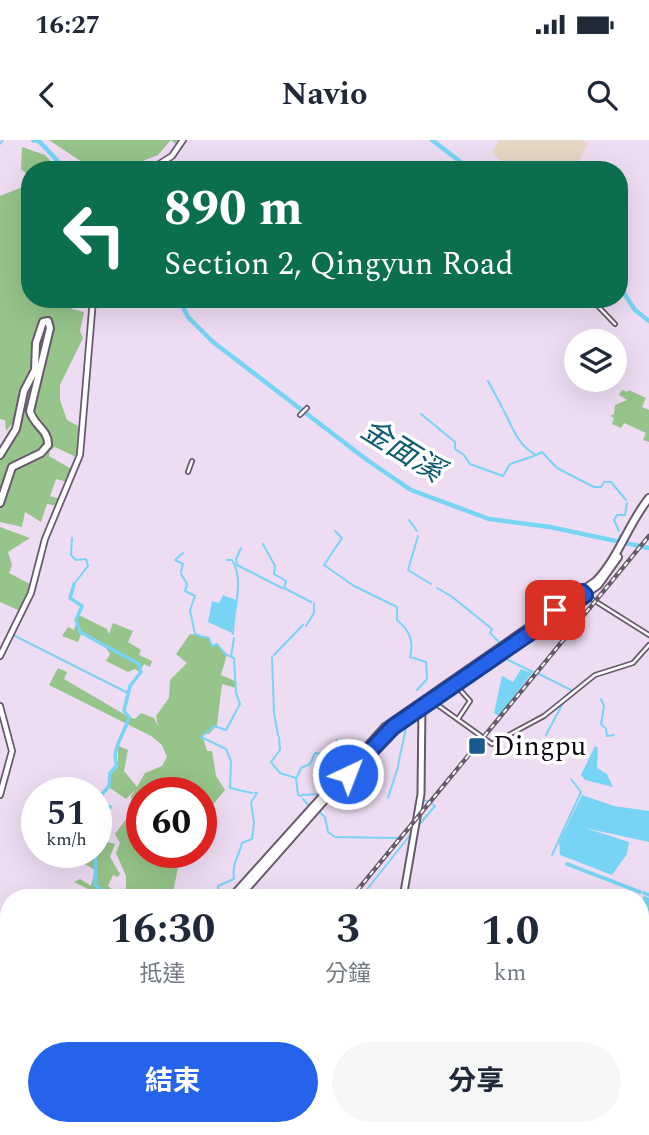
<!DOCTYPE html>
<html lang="zh-TW">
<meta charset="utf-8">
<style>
body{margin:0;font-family:Spectral,"Noto Sans TC",serif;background:#f6f6f7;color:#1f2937;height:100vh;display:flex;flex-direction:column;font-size:26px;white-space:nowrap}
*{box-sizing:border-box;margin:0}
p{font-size:23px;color:#747a83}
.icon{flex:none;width:38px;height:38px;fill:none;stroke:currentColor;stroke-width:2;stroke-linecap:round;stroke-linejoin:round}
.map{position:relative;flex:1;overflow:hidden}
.panel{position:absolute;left:0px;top:749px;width:649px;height:247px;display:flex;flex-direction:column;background:#fff;border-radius:28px 28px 0 0;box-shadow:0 7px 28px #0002}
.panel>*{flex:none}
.guide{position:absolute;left:21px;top:21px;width:607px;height:147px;border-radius:28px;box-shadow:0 7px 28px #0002;background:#0b6e4f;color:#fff;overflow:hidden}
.buttons{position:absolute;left:564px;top:189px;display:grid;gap:14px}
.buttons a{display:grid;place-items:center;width:63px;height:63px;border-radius:50%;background:#fff;box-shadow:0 7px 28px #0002;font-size:35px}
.speed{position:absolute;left:21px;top:637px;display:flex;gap:14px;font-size:35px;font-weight:700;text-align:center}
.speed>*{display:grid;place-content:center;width:91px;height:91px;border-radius:50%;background:#fff;box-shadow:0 7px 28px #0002;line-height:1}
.speed small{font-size:18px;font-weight:400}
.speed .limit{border:10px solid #d22;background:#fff;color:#111}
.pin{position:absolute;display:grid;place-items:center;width:60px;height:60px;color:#fff;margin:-30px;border-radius:14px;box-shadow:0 4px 10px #0006}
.me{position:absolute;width:77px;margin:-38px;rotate:43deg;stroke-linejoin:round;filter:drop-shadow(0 0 5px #0008)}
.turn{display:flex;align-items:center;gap:24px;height:147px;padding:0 28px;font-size:32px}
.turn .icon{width:91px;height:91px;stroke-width:2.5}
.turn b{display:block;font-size:49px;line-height:60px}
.eta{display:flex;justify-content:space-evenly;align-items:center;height:119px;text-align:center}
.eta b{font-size:42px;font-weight:700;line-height:49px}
.action{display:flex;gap:14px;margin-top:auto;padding:14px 28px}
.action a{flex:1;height:80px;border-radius:42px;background:#2563eb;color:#fff;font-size:28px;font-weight:700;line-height:80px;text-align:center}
.action a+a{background:#f6f6f7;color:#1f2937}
.status{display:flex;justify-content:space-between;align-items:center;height:49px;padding:0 35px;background:#fff;direction:ltr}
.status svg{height:19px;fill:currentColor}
header{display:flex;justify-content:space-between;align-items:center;height:91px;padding:0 28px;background:#fff;font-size:32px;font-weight:700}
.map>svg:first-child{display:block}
.industrial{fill:#e5d7c4}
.green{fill:#96c48a}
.water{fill:#77d4f4}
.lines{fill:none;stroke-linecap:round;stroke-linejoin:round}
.stream{stroke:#77d4f4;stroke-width:2}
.canal{stroke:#77d4f4;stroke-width:3.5}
.river{stroke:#77d4f4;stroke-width:4.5}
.minor-casing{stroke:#69596d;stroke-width:6}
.tertiary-casing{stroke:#69596d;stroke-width:8}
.secondary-casing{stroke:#69596d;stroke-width:9}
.primary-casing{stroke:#69596d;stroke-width:10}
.minor{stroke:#fff;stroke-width:2.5}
.tertiary{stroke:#fff;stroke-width:4.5}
.secondary{stroke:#fff;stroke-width:5}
.primary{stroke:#fff;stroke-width:6}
.rail-casing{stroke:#665b69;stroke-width:4.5}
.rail{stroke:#fff;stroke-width:2;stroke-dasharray:5;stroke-linecap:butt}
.route-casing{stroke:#184099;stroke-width:18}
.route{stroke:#2563eb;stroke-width:12}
.poi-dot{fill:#18598e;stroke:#fff;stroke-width:2.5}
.labels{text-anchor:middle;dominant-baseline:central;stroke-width:7;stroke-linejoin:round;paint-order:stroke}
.poi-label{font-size:28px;fill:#0f0911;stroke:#fff;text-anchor:start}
.water-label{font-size:30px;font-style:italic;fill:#0c5b71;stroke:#fff}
</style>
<div class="status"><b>16:27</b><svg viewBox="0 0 49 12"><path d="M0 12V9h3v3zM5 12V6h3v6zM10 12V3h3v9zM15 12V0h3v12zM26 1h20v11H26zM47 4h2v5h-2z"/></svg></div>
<header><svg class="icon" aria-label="back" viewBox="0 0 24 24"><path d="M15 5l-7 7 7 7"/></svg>Navio<svg class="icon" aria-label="search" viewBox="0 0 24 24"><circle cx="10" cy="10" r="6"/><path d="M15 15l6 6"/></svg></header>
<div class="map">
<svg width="649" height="995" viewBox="0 0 649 995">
<rect width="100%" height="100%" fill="#eedcf3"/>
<path class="industrial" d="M499,0H581L588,4L574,30H512L492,13Z"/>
<path class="green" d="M49,0H181L177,5L171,0L158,15L140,22L132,30H94Z
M22,7L45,15L59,30H30V37L21,29Z
M30,44V159H71L72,169L84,172L80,191L83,198L60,245V260L67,280L78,286L79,312L76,317L55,307L50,311L49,316L73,330L67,342L56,339L50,356L60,359L58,366L47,364L41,382L25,372L22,387L0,382V320L21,284L17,278L6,291L5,280L0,279V56Z
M622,250L627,252L629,250L646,258L642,267L649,270V302L643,300L646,293L624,283L621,288L612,284L614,278L610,276L614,274L615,265L627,260L619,255Z
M0,387L30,398L8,412L12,425L9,433L30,444L20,471L0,462Z
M79,475L107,489L109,494L113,483L133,491L128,502L141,510L139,515L152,521L150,527L144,524L139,532L135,529L128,532L106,521L110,514C103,501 94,501 82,492L78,502L62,496L68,487L74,490Z
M190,494L209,497L212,506L218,505L227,514L221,535L235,541L236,548L222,544L217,585L209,594H202L207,611H212L216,636L225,650L201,679V653H142V712H181L172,758H126V736L116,713L120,703L115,694L132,671L131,656L136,649L126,659L110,648L109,636L118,627V606L128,610L124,631L137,647L145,633L162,626L167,617L162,605L151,596L49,545L58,528L67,532L64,539L127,576L135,579L141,573L154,578L158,586L156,576L169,558L170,540L187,523L176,514Z
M96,699L115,704L110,717L120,734L118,737L113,735L108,746L122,758H106L74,742L80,739L91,746L95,730L64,712H96Z"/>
<path class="water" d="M223,455L236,460L232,493L208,482L212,461L219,463Z
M521,529L532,533L499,576L494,573L502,536L513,542Z
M595,606L598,608L597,628L607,634L613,647L585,640L581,635Z
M582,655L614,666L649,671V702L585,688L629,702L627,714L612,735L560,715L559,702Z
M644,756L649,758V875L640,872V767Z
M500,987H574L568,995H500Z"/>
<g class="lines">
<path class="stream" d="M0,4L3,0
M488,241L502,267
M503,269C512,286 517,305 536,315L542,312L557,328L594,347H601L604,342H611L626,360
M421,274L455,302V309L464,315L470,324L503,336L510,324L534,316
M409,380L417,391
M335,391L342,398L324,425L354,446L397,467V480C410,491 414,501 410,517L426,522L427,539L417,550
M619,391L614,380L617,375H625L627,363
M418,396L408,430L431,444
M72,398L71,415L76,420L86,419L88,426L74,444
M618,402L620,395
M263,404L275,426L274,434L286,441L284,448L311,462
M241,408L236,419L237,425L282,448
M227,420H232C245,440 233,471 233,494
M181,432L183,424L175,420L183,413
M181,434L187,444L185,451L195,456L190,470L195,494L203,497
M437,448L451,456L492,489L490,493L501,504
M306,486L314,473V463
M13,495L128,553
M205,497L209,498L212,506L217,504L225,514L234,518L236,553L240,564L226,590L214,586L201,597L226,609L231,621L230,648L252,653
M274,515L303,485
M231,517L234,498
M272,517L274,573L278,595
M508,520L535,533
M539,534L573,551
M601,559L604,566L601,584L606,589L607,596L614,595
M546,595L563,563
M279,597L280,610L271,622L280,633L296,638L298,655L301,656
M398,625L408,579
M297,637L301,628L310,624L315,613L327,615L337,600
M255,653H257
M302,655L320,654
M388,658L398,627
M303,659L309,666
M423,660L430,662
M319,672L325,677L328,692L335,697L397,698
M418,686L435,666L432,664
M552,715L581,652L571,639
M220,758L218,746L234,739C232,721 238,720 242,703L252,699L254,683L251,662L256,655
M360,758L411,694
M305,987L308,995
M46,995L47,987
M494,995V988"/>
<path class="canal" d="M74,444L70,458L82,466L76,480L80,492L139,524L141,532L130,546L124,571L129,577C125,593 110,611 117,625L110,633L109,646L98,659L101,664L110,667L98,685L96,696
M96,708L95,745L112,758
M567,724L640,752
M644,753L649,755
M640,875L649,878
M640,880L649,883
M640,950L649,946
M576,995L578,987
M581,995L584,987"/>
<path class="river" d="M33,0L39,1L66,30
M432,0L471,30
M620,147L635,170L649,181
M179,159L188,177L213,202L367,320L411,350L489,379L550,387L649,408
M0,825L9,828"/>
<g class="minor-casing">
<path id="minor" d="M594,162L615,184
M300,275L307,268
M188,332L192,321
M587,456L649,495
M455,544L470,561L458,579
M432,561L492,604L544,576L595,535L633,523L649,505
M353,603L363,611"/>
</g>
<g class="tertiary-casing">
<path id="tertiary" d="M150,30L172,16L183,0
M0,516L31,453L45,399L80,315L93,159
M0,566L12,611L0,655
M0,914L9,916
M211,987L236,995
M249,995L286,987"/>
</g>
<g class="secondary-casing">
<path id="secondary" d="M403,758L421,654L422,564
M364,995L366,987"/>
</g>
<g class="primary-casing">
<path id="primary" d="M0,315L16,289L24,251L35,230L36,203L43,182L48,181L50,188L30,271C33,285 49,290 48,305L41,313L12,327L0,363
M524,497L598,445L618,417
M475,530L500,513
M353,629L393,587L454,544
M231,758L385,587L596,441C619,417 628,384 649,358
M238,758L336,647
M0,898L9,895"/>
</g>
<use href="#minor" class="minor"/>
<use href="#tertiary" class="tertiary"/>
<use href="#secondary" class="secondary"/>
<use href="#primary" class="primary"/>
<g class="rail-casing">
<path id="rail" d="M351,758L649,396
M0,978L9,975"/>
</g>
<use href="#rail" class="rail"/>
</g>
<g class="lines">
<g class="route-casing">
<path id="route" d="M348,634L393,587L585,455L582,452L555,470"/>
</g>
<use href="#route" class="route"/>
</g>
<rect class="poi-dot" x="468" y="597" width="18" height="18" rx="3.5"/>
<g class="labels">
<g class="poi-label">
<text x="493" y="606">Dingpu</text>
</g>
<g class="water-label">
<text transform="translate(402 311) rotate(32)">金面溪</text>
</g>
</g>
</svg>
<div class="buttons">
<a><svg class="icon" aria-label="layers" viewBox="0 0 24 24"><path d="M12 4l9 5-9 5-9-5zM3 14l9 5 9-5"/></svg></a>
</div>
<div class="speed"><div>51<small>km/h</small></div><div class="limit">60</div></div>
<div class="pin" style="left:555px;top:470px;background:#d93025"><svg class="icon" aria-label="arrive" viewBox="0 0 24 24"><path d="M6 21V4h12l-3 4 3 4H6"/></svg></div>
<svg class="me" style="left:348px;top:634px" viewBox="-20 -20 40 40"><circle r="17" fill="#2563eb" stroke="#fff" stroke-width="3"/><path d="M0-11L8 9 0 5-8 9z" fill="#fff"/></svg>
<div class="guide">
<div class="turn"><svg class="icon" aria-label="left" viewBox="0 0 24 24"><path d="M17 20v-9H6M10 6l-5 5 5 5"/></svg><div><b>890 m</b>Section 2, Qingyun Road</div></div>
</div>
<section class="panel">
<div class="eta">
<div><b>16:30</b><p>抵達</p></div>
<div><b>3</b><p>分鐘</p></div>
<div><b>1.0</b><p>km</p></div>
</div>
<div class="action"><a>結束</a><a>分享</a></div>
</section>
</div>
